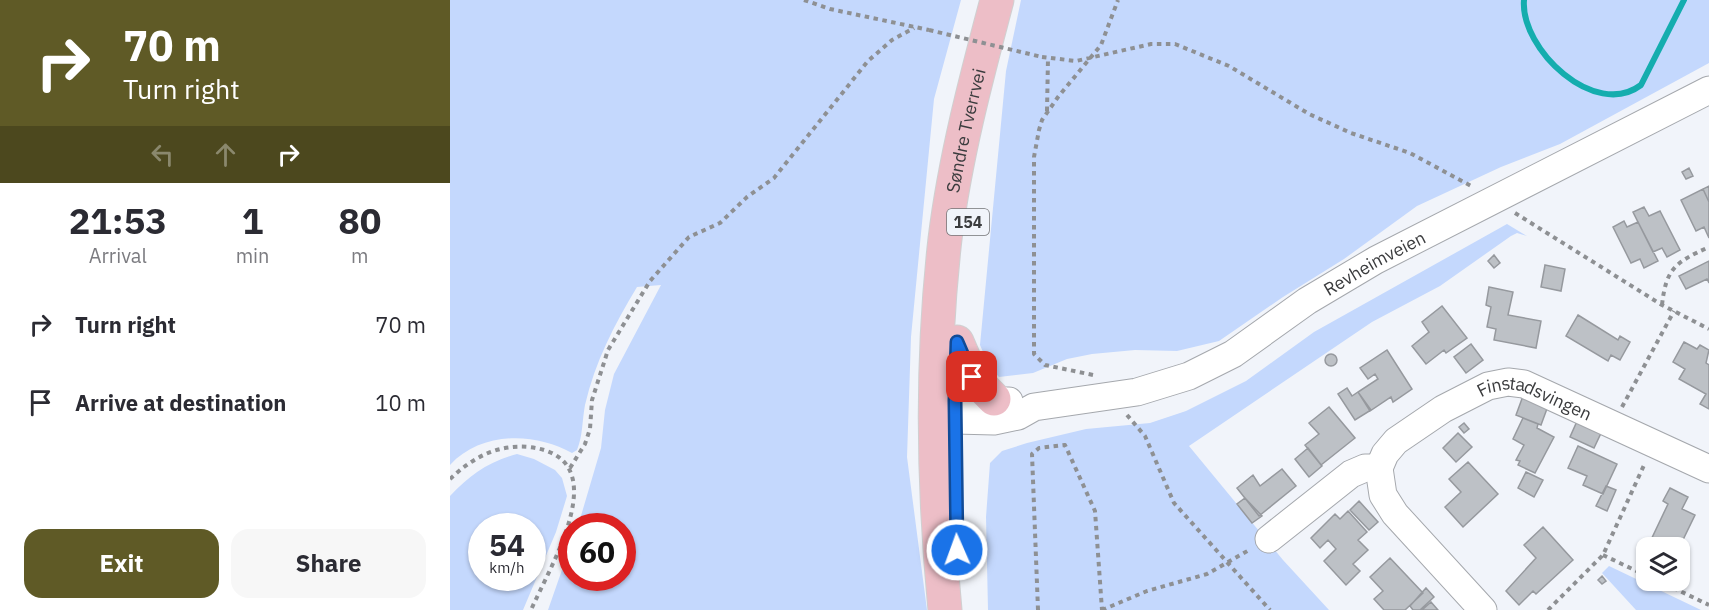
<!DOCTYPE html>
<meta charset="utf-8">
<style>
body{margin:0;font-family:"IBM Plex Sans",sans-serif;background:#f7f7f7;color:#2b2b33;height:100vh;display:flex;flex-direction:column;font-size:22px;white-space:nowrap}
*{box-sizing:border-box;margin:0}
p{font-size:20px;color:#7c7c81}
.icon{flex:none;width:33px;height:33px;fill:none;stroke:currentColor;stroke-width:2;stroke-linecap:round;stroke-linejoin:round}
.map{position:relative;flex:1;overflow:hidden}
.details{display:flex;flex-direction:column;background:#fff;width:450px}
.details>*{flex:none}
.banner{background:#5f5a26;color:#fff;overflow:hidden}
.buttons{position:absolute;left:1186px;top:537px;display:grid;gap:12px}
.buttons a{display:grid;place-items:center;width:54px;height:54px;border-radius:12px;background:#fff;box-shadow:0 2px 4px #0004;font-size:30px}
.speed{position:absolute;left:18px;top:513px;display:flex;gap:12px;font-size:30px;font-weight:700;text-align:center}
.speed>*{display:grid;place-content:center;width:78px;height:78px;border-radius:50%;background:#fff;box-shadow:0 2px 4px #0004;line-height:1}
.speed small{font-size:15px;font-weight:400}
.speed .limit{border:9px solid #d22;background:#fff;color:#111}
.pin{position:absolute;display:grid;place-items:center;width:51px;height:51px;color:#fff;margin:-26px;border-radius:12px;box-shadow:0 3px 9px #0006}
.me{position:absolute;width:66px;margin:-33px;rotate:358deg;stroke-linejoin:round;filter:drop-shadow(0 0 4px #0008)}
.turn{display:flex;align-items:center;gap:21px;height:126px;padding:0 24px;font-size:27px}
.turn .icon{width:78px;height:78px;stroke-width:2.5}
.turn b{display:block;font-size:42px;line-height:51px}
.lanes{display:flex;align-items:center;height:57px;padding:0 24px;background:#0003;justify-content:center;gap:30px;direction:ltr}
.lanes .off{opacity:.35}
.eta{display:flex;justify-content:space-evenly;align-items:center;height:102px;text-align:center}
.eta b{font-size:36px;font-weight:700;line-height:42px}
.action{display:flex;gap:12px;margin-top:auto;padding:12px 24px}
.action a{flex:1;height:69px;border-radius:18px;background:#5f5a26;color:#fff;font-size:24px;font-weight:700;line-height:69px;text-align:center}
.action a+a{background:#f7f7f7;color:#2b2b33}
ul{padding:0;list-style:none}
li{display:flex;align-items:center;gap:18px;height:78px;padding:0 24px}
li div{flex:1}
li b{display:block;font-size:22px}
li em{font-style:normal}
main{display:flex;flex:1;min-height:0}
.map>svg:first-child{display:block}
.green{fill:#c4d8fd;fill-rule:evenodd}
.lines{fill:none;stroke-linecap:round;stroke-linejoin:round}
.stream{stroke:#14adae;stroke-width:6}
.building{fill:#bdc1c6;stroke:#96999e;stroke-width:1.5}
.minor-casing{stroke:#a5a8ad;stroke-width:29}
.major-casing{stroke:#d0d0d1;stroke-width:35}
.path{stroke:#8e9093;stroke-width:4;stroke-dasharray:4.5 4.5;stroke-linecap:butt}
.minor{stroke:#fff;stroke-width:27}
.major{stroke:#edbec7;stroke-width:33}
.path-bridge{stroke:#8e9093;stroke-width:4;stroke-dasharray:4.5 4.5;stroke-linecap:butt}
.route-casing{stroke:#114b97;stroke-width:15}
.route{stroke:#1a73e8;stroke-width:10}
.labels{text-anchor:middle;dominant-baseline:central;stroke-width:4.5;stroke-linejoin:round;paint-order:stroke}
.shield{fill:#f1f4fa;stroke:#727376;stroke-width:1.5}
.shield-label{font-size:16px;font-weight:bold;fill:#3b3c3e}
.street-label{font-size:18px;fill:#3b3c3e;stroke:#f1f4fa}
</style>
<main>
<section class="details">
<div class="banner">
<div class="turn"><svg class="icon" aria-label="right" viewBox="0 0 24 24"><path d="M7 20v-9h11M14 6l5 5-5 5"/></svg><div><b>70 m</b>Turn right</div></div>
<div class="lanes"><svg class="icon off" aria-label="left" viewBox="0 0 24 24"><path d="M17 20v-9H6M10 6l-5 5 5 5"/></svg><svg class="icon off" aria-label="ahead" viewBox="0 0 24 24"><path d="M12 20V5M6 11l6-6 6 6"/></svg><svg class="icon" aria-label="right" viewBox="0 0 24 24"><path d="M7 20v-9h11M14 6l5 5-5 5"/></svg></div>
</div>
<div class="eta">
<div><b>21:53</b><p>Arrival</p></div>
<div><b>1</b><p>min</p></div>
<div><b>80</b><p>m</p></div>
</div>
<ul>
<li><svg class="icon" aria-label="right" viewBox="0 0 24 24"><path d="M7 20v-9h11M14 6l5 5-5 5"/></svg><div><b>Turn right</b></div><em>70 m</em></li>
<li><svg class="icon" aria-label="arrive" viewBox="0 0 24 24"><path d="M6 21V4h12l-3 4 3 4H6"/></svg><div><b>Arrive at destination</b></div><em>10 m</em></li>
</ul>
<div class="action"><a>Exit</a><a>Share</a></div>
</section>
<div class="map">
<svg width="1259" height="610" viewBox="0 0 1259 610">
<rect width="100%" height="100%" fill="#f1f4fa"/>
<path class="green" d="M0,0H511L484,99L461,337L457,457L477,610H98L121,544L122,578H172V526H128L151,448L155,410L164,374L211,285L187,287C164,325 145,362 135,405C132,421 133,435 127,450L122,453C85,432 31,431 0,465Z
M571,0H1259V63L1110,144L1051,167L967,206L894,259L833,297L769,341L727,351L685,350L642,354L617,359L583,373L549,377L539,366L530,345L556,71Z
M1057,224L1077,236L1067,233L1061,236L990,286L922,322L739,446L833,560L879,610H538L536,517L540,463L552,451L577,443L636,429L700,423L736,411L796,381L864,332Z
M67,454L84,459L105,470L112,478L117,496L106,532L73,610H0V496C20,475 38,462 67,454ZM32,526H82V578H32Z
M1159,566L1251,610H1186L1152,573Z"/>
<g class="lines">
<path class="stream" d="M1074,0C1070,49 1145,120 1191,85L1234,0"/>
</g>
<path class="building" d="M1239,168L1243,176L1236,179L1232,172Z
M1259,186V202L1253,189Z
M1253,189L1259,202V238L1254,227L1246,231L1231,200Z
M1194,207L1199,216L1210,211L1230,250L1217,257L1212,248L1203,252L1183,212Z
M1174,221L1177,227L1188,222L1208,261L1194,268L1190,259L1181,263L1163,227Z
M1044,255L1050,263L1044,268L1038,261Z
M1259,261V283L1257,279L1236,289L1229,276Z
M1095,265L1115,269L1111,291L1091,287Z
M1039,287L1063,292L1058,315L1091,321L1086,348L1044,340L1046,329L1037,327L1041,307L1036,305Z
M992,306L1017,338L996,353L994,350L976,364L962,346L979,332L972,322Z
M1128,315L1168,340L1170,336L1180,342L1170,360L1161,355L1158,361L1116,336Z
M1234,342L1247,349L1250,345L1259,350L1256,363L1259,365V409L1250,404L1256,394L1229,379L1235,369L1223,362Z
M1021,344L1033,360L1016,373L1004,357Z
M937,350L962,389L943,402L941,397L920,411L908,392L928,379L925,374L918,379L910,368Z
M875 360a6 6 0 1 1 12 0a6 6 0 1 1-12 0Z
M897,388L902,396L908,392L921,410L905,420L888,394Z
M1073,396L1098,406L1091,425L1066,415Z
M879,407L905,438L871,465L855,445L869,434L859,423Z
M1073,418L1088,424L1087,428L1104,437L1085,473L1068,465L1070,461L1066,460L1074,445L1063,439Z
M1128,419L1152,431L1144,448L1120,437Z
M1014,423L1019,429L1014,433L1009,427Z
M1008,433L1022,447L1006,462L993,448Z
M1128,446L1167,464L1153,494L1133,485L1137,476L1118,468Z
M858,448L872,466L859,477L845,459Z
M1018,462L1048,494L1013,527L995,507L1011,492L999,479Z
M832,469L846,486L809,516L787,488L803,475L810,486Z
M1076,472L1093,480L1084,497L1068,488Z
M1156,486L1166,490L1157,511L1146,506Z
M1220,488L1238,497L1232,509L1245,515L1229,548H1211L1200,542L1218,504L1213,501Z
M795,498L812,516L802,523L787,504Z
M909,501L928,522L919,530L900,510Z
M898,511L917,532L908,540L918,550L903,564L910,571L896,585L874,561L886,549L878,540L870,548L861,538L885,514L890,519Z
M1093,527L1123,560L1086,594L1083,591L1069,605L1056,591L1086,558L1074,545Z
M940,558L973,593L955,610H934L924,599L933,591L920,577Z
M1152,576L1156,581L1152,584L1148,580Z
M976,588L984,597L970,610H963L960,606Z
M981,602L988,610H972Z"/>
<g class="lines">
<g class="minor-casing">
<g id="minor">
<path id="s1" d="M486,409L505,420L544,421L568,416L584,407L687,392L739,376L783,354L857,301L926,260L1259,90"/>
<path d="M486,409L505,401H559"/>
<path d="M819,539L901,474L915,468H929"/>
<path id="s2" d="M1033,610L945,514L933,495L929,468L935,454L946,441L993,409L1038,386L1058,382L1074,384L1259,469"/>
</g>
</g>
<g class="major-casing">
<g id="major">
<path d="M507,342L522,377L544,399"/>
<path id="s3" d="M495,610C483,487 481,362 495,239C505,158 526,79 547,0"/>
</g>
</g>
<path class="path" d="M354,0L380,9L479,30
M592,57L626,61L701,44H725L779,66L859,114L901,133L960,153L1023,187
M597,111L598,58
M1065,213L1212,305L1259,329
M1212,305C1216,268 1226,262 1259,247
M643,375L595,365L584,354V157L589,130L592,120L608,97L651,45L668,0
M1172,407L1224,311
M677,415L695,436L724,503L820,610
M120,468L135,444L140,429L142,400L158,350L200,281L239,237L270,223L297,197L324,178L418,61L442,40L464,28
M0,479C22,458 47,444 79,447C168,457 101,564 81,610
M1153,555L1197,576
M1207,580L1259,605
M588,610L582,454L589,448L615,445L645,511L652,610
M652,610L697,591L757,574L801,549
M1098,610L1153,555L1195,463"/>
<use href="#minor" class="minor"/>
<use href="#major" class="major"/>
<path class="path-bridge" d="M479,30L592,57"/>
</g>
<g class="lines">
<g class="route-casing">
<path id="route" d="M507,550L505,401L507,342L522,377"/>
</g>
<use href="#route" class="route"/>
</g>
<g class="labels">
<rect class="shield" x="497" y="209" width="42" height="26" rx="4.5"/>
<g class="shield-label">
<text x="518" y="222">154</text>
</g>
<g class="street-label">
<text stroke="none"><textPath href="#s3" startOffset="482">Søndre Tverrvei</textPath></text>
<text stroke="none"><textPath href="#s1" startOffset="480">Revheimveien</textPath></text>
<text stroke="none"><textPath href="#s2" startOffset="369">Finstadsvingen</textPath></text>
</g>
</g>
</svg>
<div class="buttons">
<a><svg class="icon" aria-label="layers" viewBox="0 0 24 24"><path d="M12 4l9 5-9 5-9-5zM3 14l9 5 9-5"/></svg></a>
</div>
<div class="speed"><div>54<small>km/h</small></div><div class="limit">60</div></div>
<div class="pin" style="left:522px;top:377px;background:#d93025"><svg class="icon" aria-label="arrive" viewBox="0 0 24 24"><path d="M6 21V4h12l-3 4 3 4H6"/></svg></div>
<svg class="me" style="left:507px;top:550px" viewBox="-20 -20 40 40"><circle r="17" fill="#1a73e8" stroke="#fff" stroke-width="3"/><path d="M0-11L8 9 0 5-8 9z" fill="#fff"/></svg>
</div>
</main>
